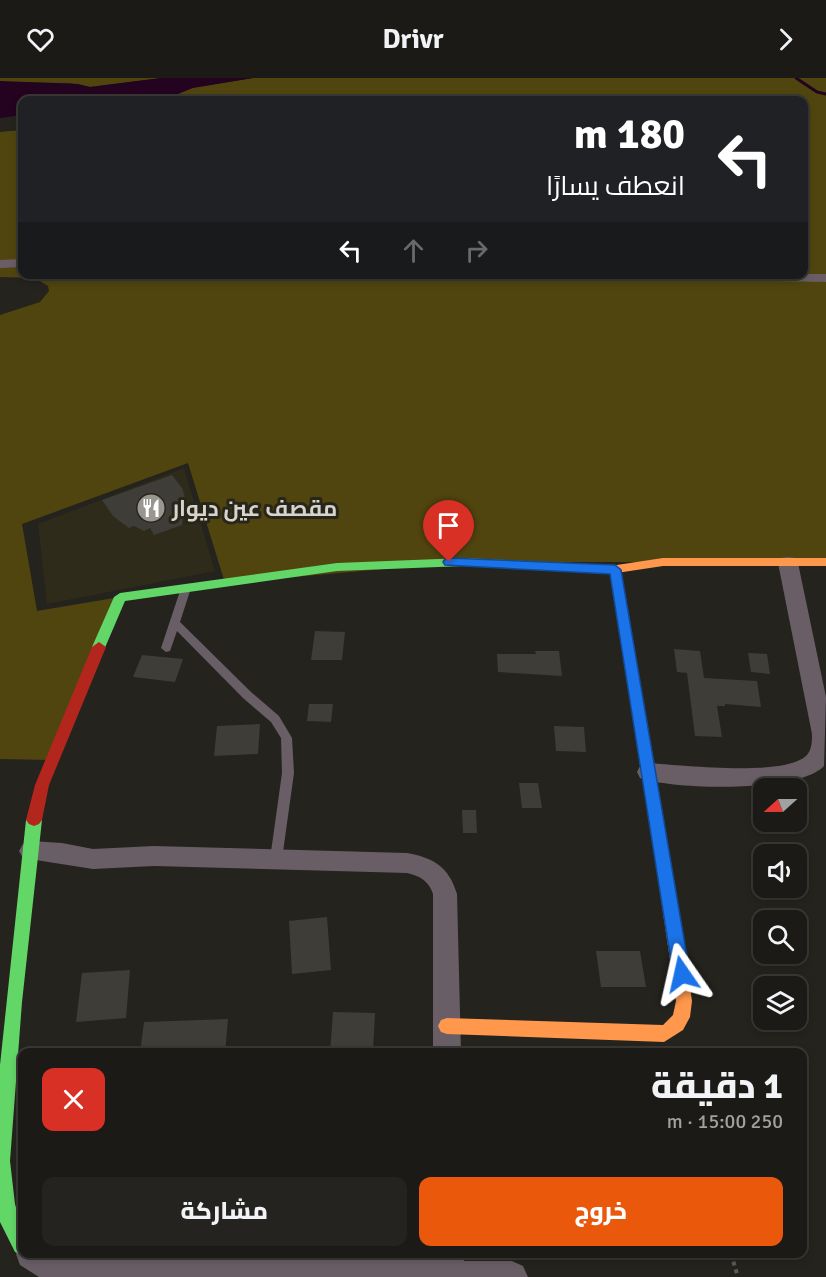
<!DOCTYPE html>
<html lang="ar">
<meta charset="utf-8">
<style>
body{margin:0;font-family:Signika,Cairo,sans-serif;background:#24231f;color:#f1f3f6;direction:rtl;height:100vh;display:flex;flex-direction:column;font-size:22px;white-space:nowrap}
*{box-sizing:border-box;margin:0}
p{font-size:20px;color:#a0a1a1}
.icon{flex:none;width:33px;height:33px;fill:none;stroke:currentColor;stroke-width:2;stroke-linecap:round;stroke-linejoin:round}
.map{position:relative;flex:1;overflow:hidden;direction:ltr}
.sheet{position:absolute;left:18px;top:970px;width:789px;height:210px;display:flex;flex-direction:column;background:#1b1a16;border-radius:12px;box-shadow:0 3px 9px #0003,0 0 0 2px #393835;direction:rtl}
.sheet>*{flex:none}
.top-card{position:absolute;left:18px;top:18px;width:790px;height:183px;border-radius:12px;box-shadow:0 3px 9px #0003,0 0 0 2px #393835;direction:rtl;background:#202124;color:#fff;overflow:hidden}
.needle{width:39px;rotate:249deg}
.controls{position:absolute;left:753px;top:700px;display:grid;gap:12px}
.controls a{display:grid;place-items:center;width:54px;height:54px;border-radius:12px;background:#1b1a16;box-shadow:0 3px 9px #0003,0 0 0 2px #393835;font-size:30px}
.pin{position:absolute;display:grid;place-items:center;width:51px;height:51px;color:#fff;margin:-62px -26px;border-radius:50% 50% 50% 0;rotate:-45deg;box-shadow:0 0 6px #0007}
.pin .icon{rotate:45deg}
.me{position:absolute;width:66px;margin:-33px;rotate:349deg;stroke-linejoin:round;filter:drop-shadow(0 0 4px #0008)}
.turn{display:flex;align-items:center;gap:21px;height:126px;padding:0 24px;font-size:27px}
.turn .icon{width:78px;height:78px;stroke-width:2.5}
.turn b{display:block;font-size:42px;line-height:51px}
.lanes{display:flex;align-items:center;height:57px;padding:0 24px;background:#0003;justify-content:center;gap:30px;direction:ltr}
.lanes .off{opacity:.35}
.round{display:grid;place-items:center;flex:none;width:63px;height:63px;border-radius:12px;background:#24231f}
.summary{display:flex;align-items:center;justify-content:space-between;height:102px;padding:0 24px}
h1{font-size:36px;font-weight:800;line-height:45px}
.button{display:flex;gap:12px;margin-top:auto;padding:12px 24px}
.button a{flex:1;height:69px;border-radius:12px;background:#ea580c;color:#fff;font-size:24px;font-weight:800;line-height:69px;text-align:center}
.button a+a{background:#24231f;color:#f1f3f6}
header{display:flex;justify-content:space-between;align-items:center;height:78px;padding:0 24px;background:#1b1a16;font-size:27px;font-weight:800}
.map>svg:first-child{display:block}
.built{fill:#2f2b1b}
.green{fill:#51450f}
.water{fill:#23031f}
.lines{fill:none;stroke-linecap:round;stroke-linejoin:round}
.stream{stroke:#23031f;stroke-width:3}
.building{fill:#3e3d38}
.path{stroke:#60595b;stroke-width:4;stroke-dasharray:4 4;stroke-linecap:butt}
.lane{fill:#695e66;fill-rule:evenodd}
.street{fill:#695e66;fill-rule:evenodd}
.fast{fill:#63d668;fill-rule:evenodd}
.slow{fill:#ff974d;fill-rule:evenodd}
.jam{fill:#b3261e;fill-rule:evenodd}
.route{fill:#1a73e8;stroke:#114b97;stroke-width:1.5}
.labels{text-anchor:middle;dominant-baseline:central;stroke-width:6;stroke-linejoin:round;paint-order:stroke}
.poi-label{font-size:22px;font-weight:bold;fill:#d6d4cc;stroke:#28251a;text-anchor:start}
</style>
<header><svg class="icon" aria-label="forward" viewBox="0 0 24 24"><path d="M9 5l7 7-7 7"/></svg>Drivr<svg class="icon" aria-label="heart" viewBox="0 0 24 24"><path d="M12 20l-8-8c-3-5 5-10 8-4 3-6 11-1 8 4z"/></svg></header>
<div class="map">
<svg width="826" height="1199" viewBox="0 0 826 1199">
<rect width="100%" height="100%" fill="#24231e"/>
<path class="built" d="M184,390L215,493L47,526L38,446Z"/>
<path class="green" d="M0,0H161L90,9L69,5L6,4L0,3Z
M253,0H826V484H464L225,505L188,385L22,446L37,533L120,519L52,682L0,681V237L40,224L49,213L48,208L35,200L0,199V54L22,52V196H804V22H174L179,21L181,18L178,16L190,10Z"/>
<path class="water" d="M161,0H253L193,10L178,16L181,20L174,22H22V37L0,40V3L78,6L90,9Z"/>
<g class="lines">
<path class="stream" d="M796,0L817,14L826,16"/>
</g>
<path class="building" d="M172,397L182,410L188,428L183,430L182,447L154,457L150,450L144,453L134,448L129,450L113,438L102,422Z
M315,553L345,554L342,582H311Z
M674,571L700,573L704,600L757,603L761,629L725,626V628H717L722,659L695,658L687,595L677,594Z
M535,573H559L562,598L498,594L497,576H536Z
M748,575L767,576L770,596L751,594Z
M142,577L183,581L175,604L133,599Z
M309,626H333L331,644L307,643Z
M260,646L258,676L214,678L217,648Z
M554,648L584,649L586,674L556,673Z
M519,705H538L542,730H522Z
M462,732H476L477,755H463Z
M327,839L331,892L292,896L289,843Z
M596,873H640L646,909H601Z
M130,892L126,940L76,944L82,895Z
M333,934L375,935L373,975H330Z
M228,941L225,975H140L144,944Z"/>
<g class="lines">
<path class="path" d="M731,1176L738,1199"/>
<path class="lane" d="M186,507L191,510L180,544L251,614L279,638L292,660L294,695L282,781L280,785L276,786L272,785L270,781L282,695L281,660L271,644L243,620L177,553L170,573L166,574L161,570L181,510Z"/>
<path class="street" d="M22,181V189L0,190V182Z
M616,196H826V204L623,200Z
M788,479L795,480L798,485L826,619L824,688C799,715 674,712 640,700L637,694L640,688L648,685C680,687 783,699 806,678C812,672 812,664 812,656L778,485L781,480Z
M31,763L62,765L93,771L154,768L407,775C434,780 449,789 457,816L461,975H433V816C429,803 420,798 407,795L154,788L93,791L23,780L19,773L23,766Z
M22,1164V1176L433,1182V1176H463L464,1183H512L523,1188L528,1199H39L20,1187L16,1176Z"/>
<path class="fast" d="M464,480L564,485L570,489L564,493L464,488L337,493L125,523L104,572H94L92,569L114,519L120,515L337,485Z
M34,736L39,738L42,742L22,924L10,1083L15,1126L22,1150L24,1176L22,1177L15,1174L0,1144V987L26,742L29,738Z"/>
<path class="slow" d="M663,480H826V488H663L610,496L564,493L558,489L564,485L610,488Z
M667,800L673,802L675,807L692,923L690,939L683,952L664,964L447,956L441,954L438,948L441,942L447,940L663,947L673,937L676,923L659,807L661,802Z"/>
<path class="jam" d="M615,487L621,491L675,807L673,812L667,814L661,812L659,807L609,491Z
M99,564L106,569L49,707L42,742L39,746L34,748L29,746L26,742L35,707L92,569Z"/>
</g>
<path class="route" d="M449,480L615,487L621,492L690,896L688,901L682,903L676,901L673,896L610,496L445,487L443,484L445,481Z"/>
<defs>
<g id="restaurant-disc" transform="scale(1.5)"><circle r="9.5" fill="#98968f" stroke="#28251a"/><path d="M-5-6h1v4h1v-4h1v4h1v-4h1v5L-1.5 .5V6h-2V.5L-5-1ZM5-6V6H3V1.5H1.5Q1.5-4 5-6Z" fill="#fff"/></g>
</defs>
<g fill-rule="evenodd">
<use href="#restaurant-disc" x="151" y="430"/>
</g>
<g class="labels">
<g class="poi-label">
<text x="172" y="430">مقصف عين ديوار</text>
</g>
</g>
</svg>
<div class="controls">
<a><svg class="needle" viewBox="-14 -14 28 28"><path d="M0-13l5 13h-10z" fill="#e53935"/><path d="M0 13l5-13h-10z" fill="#a0a1a1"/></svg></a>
<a><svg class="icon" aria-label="sound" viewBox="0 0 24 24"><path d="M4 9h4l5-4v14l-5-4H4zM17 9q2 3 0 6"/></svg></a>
<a><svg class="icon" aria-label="search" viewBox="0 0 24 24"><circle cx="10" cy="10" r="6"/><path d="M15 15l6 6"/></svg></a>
<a><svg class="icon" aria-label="layers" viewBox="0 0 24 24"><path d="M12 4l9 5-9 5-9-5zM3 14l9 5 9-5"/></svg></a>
</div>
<div class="pin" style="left:449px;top:484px;background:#d93025"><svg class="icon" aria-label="arrive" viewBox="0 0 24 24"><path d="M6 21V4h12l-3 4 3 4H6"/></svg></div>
<svg class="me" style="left:682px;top:896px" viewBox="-20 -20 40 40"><path d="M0-17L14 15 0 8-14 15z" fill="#1a73e8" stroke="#fff" stroke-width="4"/></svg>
<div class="top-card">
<div class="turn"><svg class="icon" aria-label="left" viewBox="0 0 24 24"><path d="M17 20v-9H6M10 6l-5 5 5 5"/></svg><div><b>180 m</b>انعطف يسارًا</div></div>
<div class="lanes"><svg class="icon" aria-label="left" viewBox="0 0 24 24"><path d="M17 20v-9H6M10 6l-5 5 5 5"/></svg><svg class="icon off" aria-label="ahead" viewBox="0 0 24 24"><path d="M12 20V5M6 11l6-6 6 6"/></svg><svg class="icon off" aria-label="right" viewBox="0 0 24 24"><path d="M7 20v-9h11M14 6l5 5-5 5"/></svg></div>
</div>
<section class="sheet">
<div class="summary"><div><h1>1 دقيقة</h1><p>250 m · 15:00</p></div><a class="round" style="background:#d93025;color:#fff"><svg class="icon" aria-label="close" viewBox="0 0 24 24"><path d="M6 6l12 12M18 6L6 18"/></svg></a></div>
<div class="button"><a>خروج</a><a>مشاركة</a></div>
</section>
</div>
